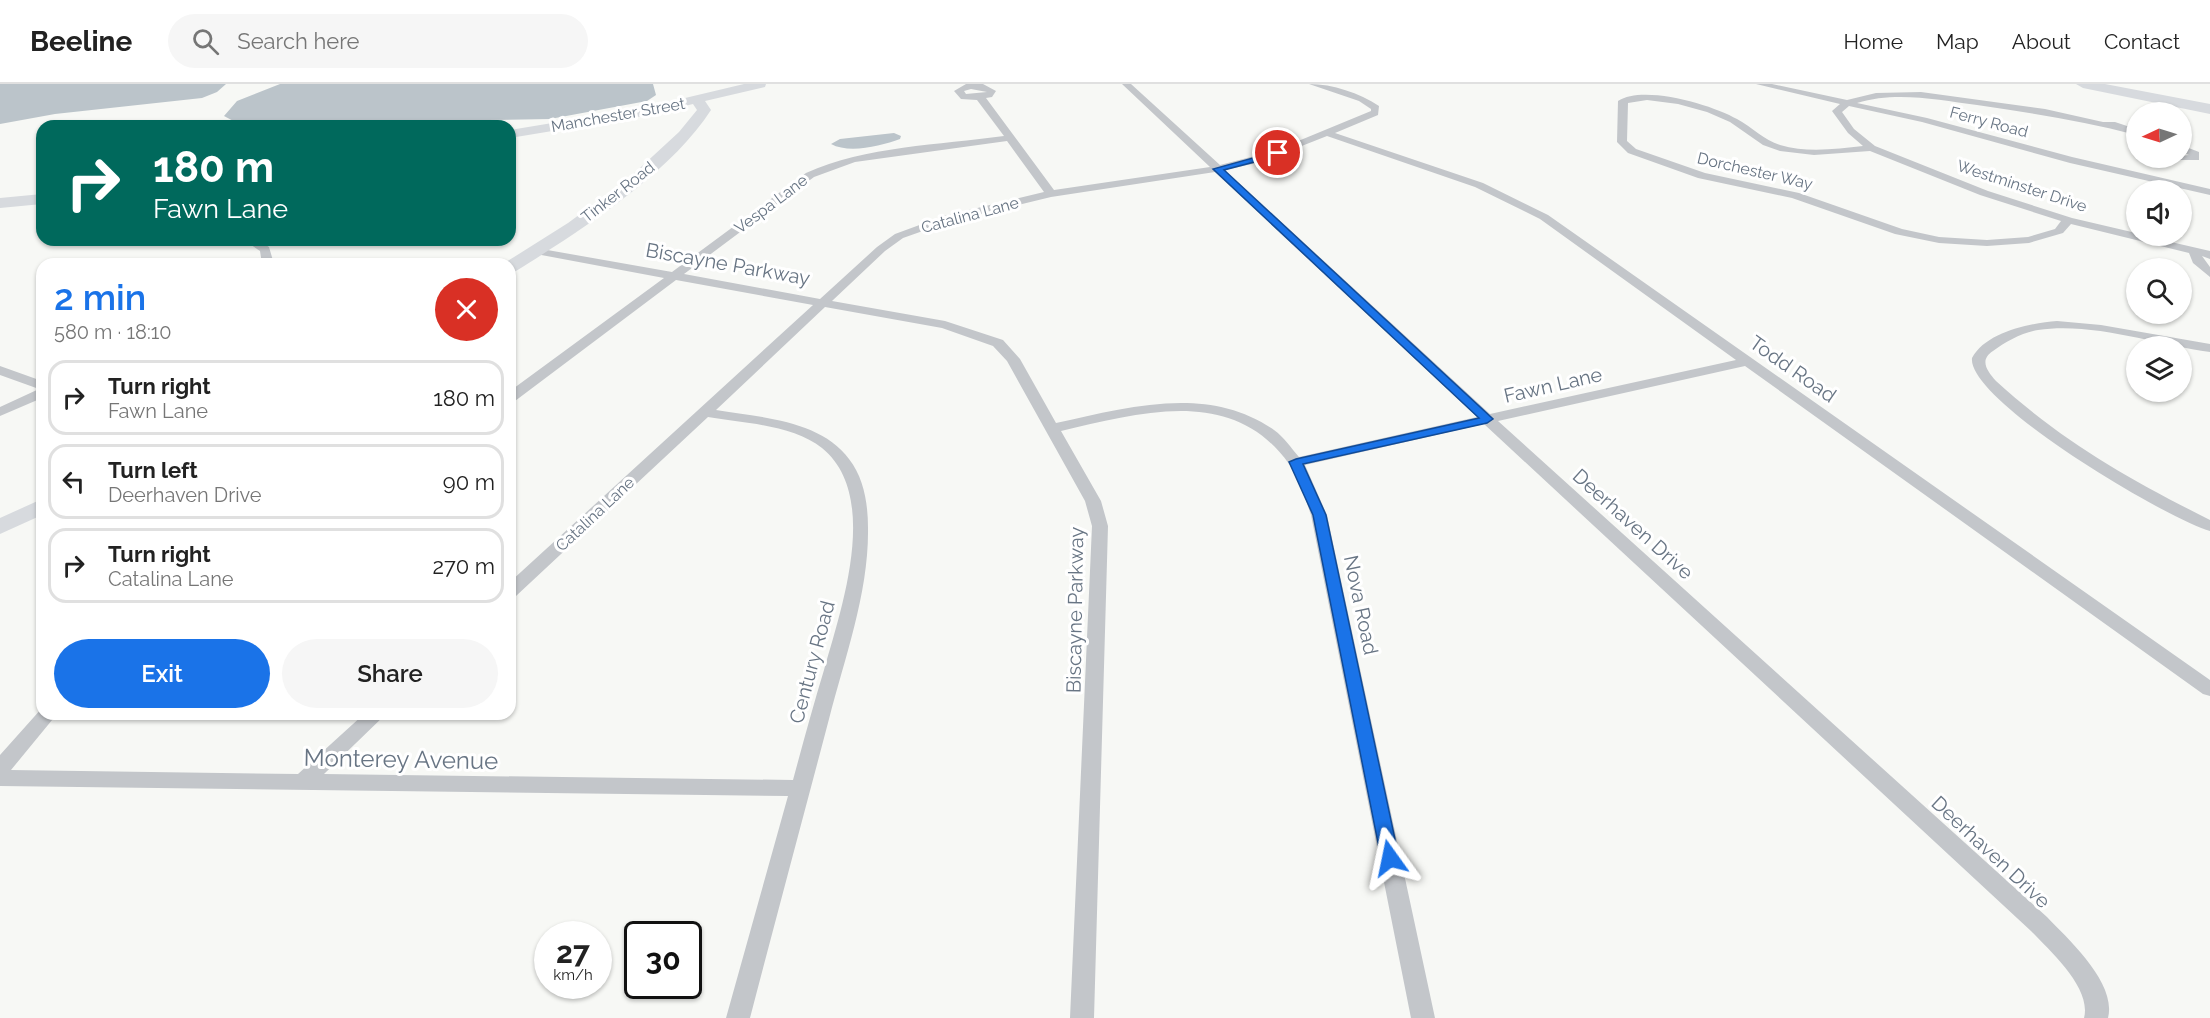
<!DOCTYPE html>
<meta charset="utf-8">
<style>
body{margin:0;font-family:Raleway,sans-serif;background:#f6f6f6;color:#222;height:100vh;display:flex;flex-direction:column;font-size:22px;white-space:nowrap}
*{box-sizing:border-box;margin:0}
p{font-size:20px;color:#767676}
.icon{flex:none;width:33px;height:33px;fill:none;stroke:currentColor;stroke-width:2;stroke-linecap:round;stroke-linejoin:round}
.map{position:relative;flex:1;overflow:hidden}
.drawer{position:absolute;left:36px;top:174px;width:480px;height:462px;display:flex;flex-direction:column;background:#fff;border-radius:18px;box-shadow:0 2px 4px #0004}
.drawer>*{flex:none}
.guide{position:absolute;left:36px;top:36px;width:480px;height:126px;border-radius:18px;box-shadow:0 2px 4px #0004;background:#00695c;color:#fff;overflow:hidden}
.needle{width:39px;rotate:266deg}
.fabs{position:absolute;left:2126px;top:18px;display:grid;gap:12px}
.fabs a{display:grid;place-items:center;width:66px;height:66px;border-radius:50%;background:#fff;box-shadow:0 2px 4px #0004;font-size:30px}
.speed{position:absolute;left:534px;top:837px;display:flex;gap:12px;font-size:30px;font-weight:700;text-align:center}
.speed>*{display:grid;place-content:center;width:78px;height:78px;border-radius:50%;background:#fff;box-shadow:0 2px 4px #0004;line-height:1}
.speed small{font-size:15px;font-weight:400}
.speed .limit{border:3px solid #111;border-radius:9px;background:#fff;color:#111}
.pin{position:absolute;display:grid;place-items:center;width:51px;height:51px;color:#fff;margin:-26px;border:3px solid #fff;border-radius:50%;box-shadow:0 2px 6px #0007}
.me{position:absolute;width:66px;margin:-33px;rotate:348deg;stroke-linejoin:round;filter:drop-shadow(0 0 4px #0008)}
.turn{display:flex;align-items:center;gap:21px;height:126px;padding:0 18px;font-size:27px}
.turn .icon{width:78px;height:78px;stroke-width:2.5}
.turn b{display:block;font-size:42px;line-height:51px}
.round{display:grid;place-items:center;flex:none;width:63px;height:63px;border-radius:32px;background:#f6f6f6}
.headline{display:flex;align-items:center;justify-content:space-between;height:102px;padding:0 18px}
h1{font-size:36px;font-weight:600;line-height:45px;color:#1a73e8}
.primary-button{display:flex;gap:12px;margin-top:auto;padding:12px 18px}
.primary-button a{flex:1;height:69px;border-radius:36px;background:#1a73e8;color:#fff;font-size:24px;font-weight:600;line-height:69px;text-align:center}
.primary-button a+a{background:#f6f6f6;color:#222}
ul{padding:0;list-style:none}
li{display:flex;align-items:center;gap:18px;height:75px;margin:0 12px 9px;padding:0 6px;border:3px solid #e0e0e0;border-radius:18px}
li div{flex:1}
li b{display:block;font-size:22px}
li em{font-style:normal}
header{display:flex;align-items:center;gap:36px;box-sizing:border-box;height:84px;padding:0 30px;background:#fff;border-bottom:2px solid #e0e0e0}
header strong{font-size:28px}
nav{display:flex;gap:33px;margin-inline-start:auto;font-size:21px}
.search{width:420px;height:54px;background:#f6f6f6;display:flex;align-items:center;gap:15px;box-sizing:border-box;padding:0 21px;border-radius:33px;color:#767676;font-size:22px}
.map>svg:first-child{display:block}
.water{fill:#bbc4ca}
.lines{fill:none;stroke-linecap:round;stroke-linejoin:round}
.street{fill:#c3c6ca;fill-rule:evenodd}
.secondary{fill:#d7dade;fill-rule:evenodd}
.primary{fill:#d7dade;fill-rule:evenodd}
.route{fill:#1a73e8;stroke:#114b97;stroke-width:1.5}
.labels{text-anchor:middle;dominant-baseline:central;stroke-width:6;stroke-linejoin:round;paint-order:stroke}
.far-street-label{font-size:16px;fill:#687584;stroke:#fff}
.street-label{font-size:20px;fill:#687584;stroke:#fff}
.near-street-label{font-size:24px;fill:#687584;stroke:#fff}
</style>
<header>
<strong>Beeline</strong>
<div class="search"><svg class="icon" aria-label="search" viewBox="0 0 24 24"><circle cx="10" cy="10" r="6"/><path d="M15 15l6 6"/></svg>Search here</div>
<nav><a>Home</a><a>Map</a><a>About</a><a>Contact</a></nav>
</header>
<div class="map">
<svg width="2210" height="934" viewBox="0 0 2210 934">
<rect width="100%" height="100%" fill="#f7f8f5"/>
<path class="water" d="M0,0H226L217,8L202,14L55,30L0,40Z
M280,0H653L656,11L647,17L550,35L488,36L464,42H239V40L224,32L237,17Z
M894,49L901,52L900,55C881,62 849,70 831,60L840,55Z"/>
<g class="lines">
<path class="street" d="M983,0L996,7L992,13L986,14L1054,106L1210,83L1122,0H1131L1220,81L1274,67L1371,27V25L1359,17L1309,0C1333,0 1359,9 1379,22L1378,31L1335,49L1483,99L1548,131L2210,596V612L2203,610L1745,282L1498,337L2047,833C2069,856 2117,899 2108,934H2084C2092,904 2050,867 2031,847L1484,340L1305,381L1327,431L1435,934H1411L1311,431C1305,414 1300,395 1289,380C1233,301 1140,329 1061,347L1101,417L1108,442L1094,934H1070L1092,442L1085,417L1007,277L993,262L942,244L825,223L716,326C759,333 821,336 849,375C864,394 868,420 868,444C869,508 845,573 829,635C803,734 776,834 750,934H726L788,712L0,702V671L42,624V630H57L11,686L298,690L364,630H386L324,690L793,696C803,659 813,622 824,586C841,525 881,412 822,364C793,341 744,339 708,333L516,512L510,514V498L813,221L676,196L515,317L510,318V307L664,194L536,170L530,167L536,164L672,188L806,89C866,62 939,61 1004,52L977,16L961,15L954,7L966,0ZM971,5L987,8L966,10L964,7ZM1327,52L1475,103L1540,135L1736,276L1490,330L1225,86L1261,78ZM1007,57L1044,108L944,132L895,150L877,163L820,215L684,190L814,93L855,78ZM1215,88L1477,333L1299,373C1291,364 1284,353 1274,346C1209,300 1128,323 1056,339L1020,275L1003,256L945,237L832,217L885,167L903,154L951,137L1051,113Z
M1756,0H1772L1847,16L1876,9L1921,8L2045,25L2103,38H2115L2136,45V51C2084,37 2030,29 1977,21C1938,16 1896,7 1857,19L1927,34L2072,73L2210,105V111L2070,79L1922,38L1849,22L1842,28L1854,45L1875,62L1988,107L2072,134L2136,149V152H2145L2210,167V175L2202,172L2210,183V193L2193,179L2189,169L2071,140L2063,149L2029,159L1987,162L1939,159L1895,150L1792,114L1698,94L1628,69L1617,58L1618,17C1643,0 1713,21 1737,35C1752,43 1764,56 1780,61C1807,69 1836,65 1863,62L1848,49L1832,27L1840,20ZM1647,16L1678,20L1707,28L1730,38L1763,61L1780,67L1814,71L1870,67L1980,111L2061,137L2055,145L2028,153L1987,156L1939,153L1902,145L1799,109L1705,89L1636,65L1627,57L1628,19Z
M2181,61L2199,68V76H2165L2164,74L2189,71L2181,68Z
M244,156H258L269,163L274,180H262L260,167Z
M2057,237L2101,241L2210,260V268C2156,261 2095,238 2038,246C2023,248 2005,258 1993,267C1979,276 1987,287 1996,297C2063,358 2129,395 2210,436V447C2169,436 1967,317 1972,274C1986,248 2030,239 2057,237Z
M0,282L42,297V314L0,332V323L39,305L0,291Z"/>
<path class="secondary" d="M744,0H766L765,3L705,17L711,26C670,90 580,147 516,187L510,188V180H503L568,139L628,95L679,48L697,26L693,20L643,32L510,54V46L643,24Z
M42,110V120L0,124V114Z
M42,415V431L0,450V434Z"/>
<path class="primary" d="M2076,0H2105L2210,20V30L2083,4Z"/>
</g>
<path class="route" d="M1278,67L1282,69L1281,71L1224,86L1493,335L1487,339L1303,380L1326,431L1399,774L1397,779L1390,781L1384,779L1381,774L1313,431L1289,378L1296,375L1479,334L1213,85Z"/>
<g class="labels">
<g class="far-street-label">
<text transform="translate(618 31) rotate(-10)">Manchester Street</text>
<text transform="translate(1989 38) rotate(15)">Ferry Road</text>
<text transform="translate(1755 87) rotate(13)">Dorchester Way</text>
<text transform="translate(2022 102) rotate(18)">Westminster Drive</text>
<text transform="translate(618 108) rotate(-38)">Tinker Road</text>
<text transform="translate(771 120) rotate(-37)">Vespa Lane</text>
<text transform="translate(970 131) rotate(-15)">Catalina Lane</text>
<text transform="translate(595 430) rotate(-43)">Catalina Lane</text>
</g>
<g class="street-label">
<text transform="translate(728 180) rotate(10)">Biscayne Parkway</text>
<text transform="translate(1793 285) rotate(35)">Todd Road</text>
<text transform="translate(1553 301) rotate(-13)">Fawn Lane</text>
<text transform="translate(1633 440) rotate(42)">Deerhaven Drive</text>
<text transform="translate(1361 521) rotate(78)">Nova Road</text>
<text transform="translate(1075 526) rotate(-89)">Biscayne Parkway</text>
<text transform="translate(812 578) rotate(-75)">Century Road</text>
<text transform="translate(1991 768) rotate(43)">Deerhaven Drive</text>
</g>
<g class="near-street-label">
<text transform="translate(401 675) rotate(1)">Monterey Avenue</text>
</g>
</g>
</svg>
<div class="fabs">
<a><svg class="needle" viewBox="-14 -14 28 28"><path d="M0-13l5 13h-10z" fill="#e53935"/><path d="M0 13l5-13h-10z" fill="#767676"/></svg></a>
<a><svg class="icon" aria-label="sound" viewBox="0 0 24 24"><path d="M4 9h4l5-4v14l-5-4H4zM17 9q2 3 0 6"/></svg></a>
<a><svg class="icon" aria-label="search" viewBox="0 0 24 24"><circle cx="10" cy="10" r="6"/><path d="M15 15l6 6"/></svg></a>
<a><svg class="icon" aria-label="layers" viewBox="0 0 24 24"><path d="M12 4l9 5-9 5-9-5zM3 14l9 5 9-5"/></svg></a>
</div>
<div class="speed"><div>27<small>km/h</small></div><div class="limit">30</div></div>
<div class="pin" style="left:1278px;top:69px;background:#d93025"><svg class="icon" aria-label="arrive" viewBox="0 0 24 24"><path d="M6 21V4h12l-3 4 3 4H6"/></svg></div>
<svg class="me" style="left:1390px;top:774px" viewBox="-20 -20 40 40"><path d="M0-17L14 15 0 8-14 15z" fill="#1a73e8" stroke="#fff" stroke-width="4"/></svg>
<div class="guide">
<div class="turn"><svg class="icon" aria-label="right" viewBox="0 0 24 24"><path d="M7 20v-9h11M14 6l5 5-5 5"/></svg><div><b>180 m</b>Fawn Lane</div></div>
</div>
<section class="drawer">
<div class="headline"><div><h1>2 min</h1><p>580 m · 18:10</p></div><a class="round" style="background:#d93025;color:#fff"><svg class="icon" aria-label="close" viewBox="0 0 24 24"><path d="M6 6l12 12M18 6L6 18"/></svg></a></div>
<ul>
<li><svg class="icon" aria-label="right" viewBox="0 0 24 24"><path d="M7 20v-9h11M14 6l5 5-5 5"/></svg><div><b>Turn right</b><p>Fawn Lane</p></div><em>180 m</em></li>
<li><svg class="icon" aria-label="left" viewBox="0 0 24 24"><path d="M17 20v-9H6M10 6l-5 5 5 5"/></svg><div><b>Turn left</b><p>Deerhaven Drive</p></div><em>90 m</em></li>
<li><svg class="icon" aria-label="right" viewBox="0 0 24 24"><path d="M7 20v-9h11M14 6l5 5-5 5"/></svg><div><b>Turn right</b><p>Catalina Lane</p></div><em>270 m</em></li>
</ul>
<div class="primary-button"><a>Exit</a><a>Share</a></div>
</section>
</div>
